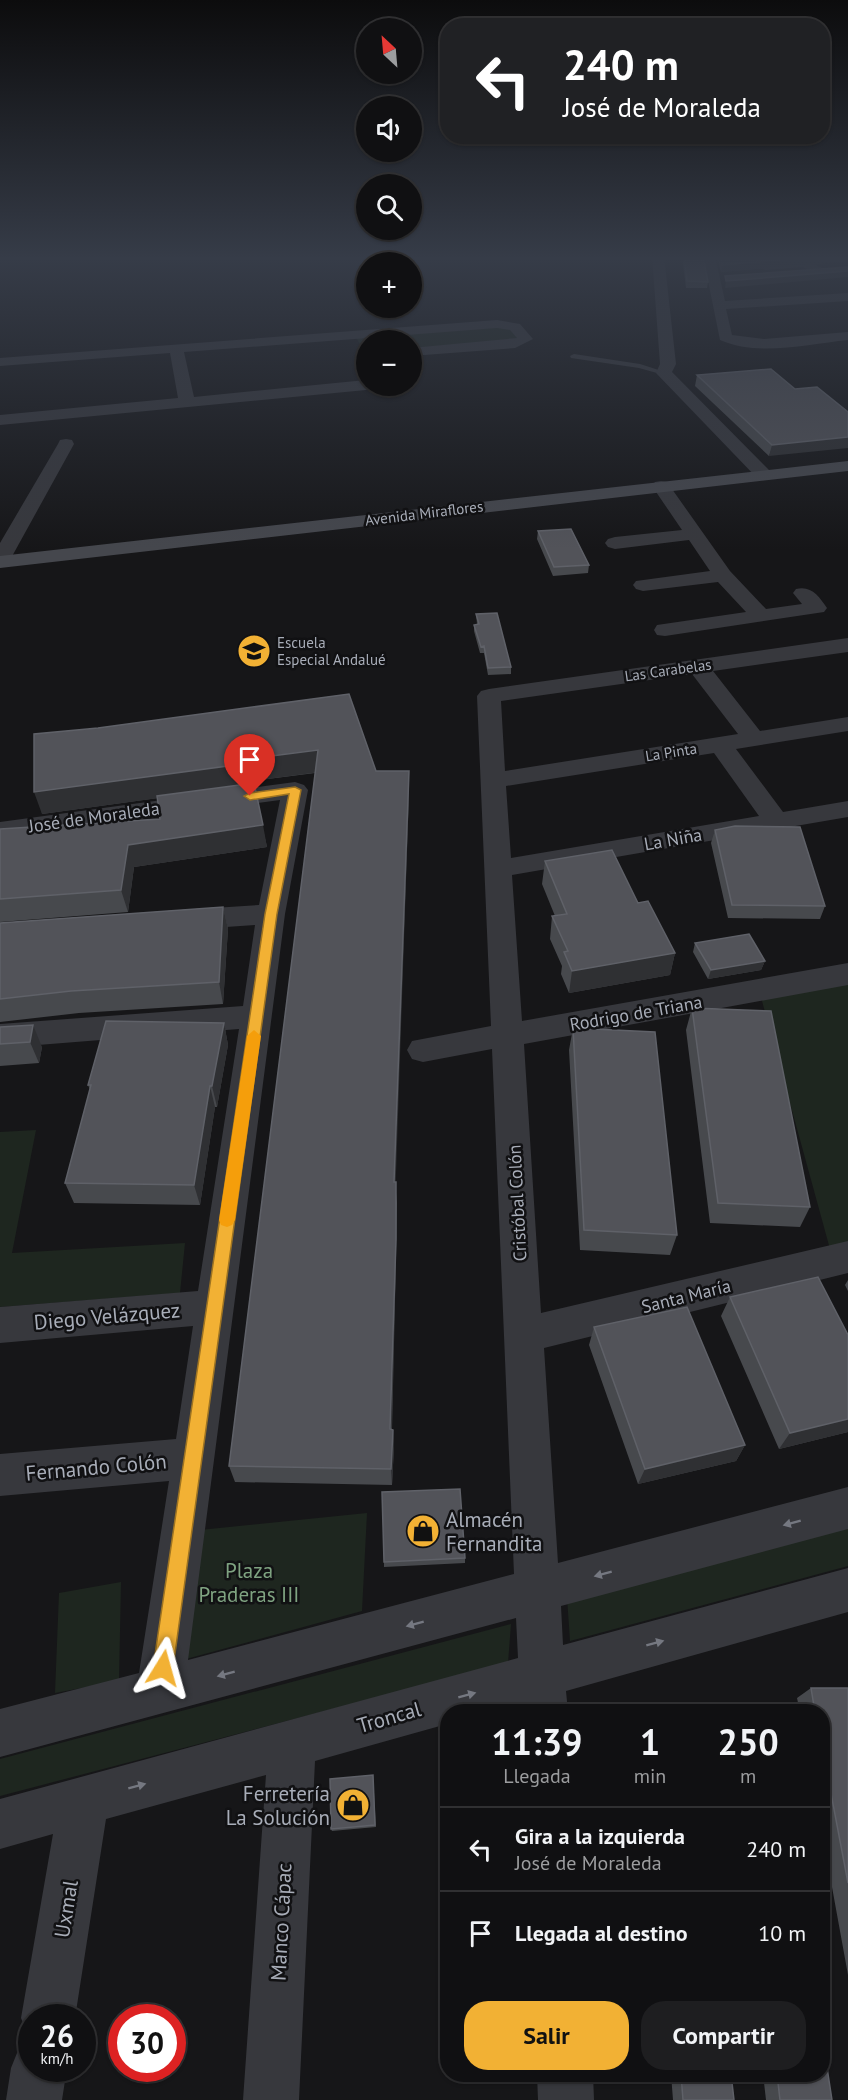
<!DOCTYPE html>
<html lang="es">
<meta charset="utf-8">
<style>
body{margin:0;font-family:"PT Sans",sans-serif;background:#1e1e20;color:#f1f3f6;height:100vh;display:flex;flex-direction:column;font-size:22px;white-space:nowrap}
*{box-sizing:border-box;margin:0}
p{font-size:20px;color:#9c9d9f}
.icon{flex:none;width:33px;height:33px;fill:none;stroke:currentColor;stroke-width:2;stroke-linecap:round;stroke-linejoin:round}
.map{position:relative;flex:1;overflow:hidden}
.drawer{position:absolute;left:440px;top:1704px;width:390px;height:378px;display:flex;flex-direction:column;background:#101012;border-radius:24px;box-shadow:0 2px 4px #0004,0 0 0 2px #303032}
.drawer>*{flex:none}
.top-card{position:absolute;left:440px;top:18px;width:390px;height:126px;border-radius:24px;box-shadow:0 2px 4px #0004,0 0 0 2px #303032;background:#202124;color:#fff;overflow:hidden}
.needle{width:39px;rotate:334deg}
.tools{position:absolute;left:356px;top:18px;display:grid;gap:12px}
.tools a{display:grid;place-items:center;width:66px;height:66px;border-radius:50%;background:#101012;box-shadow:0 2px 4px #0004,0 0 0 2px #303032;font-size:30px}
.speed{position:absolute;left:18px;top:2004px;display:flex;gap:12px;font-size:30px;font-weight:700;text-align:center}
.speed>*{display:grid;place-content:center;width:78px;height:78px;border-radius:50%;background:#101012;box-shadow:0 2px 4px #0004,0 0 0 2px #303032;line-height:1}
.speed small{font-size:15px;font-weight:400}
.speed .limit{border:9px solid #d22;background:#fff;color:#111}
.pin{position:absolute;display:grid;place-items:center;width:51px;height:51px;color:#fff;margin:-62px -26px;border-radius:50% 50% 50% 0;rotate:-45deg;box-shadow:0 0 6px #0007}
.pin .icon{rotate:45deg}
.me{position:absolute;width:66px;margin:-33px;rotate:8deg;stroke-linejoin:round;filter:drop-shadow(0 0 4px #0008)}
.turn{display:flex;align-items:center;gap:21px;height:126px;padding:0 24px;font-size:27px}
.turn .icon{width:78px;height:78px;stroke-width:2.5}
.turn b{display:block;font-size:42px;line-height:51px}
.eta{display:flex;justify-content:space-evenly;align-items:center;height:102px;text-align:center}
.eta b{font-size:36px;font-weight:600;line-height:42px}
.action{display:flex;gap:12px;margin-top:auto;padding:12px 24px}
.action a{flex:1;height:69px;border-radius:24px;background:#f2b134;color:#111;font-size:24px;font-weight:600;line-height:69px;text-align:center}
.action a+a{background:#1e1e20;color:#f1f3f6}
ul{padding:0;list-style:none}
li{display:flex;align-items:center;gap:18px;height:84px;padding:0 24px;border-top:2px solid #303032}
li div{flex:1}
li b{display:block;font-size:22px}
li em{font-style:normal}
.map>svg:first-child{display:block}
.green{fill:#1e261f}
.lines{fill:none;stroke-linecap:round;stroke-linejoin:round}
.lane{fill:#37383d;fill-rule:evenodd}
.street{fill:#37383d;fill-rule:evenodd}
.secondary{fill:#45474d;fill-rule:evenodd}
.wall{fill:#47494d}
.shaded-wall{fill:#2f3033}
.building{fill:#525359;stroke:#5f6168;stroke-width:1.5}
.oneway{fill:#757881}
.route{fill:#f2b134;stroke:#9d7322;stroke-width:1.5}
.slow{fill:#f59e0b}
.labels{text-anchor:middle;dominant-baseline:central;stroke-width:5;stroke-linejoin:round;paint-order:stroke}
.far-street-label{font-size:15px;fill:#a8adb8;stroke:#111113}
.far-poi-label{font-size:15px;fill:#a8adb8;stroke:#111113;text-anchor:start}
.street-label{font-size:18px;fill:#a8adb8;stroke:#111113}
.near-street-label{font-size:21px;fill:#a8adb8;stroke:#111113}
.near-poi-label{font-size:21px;fill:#a8adb8;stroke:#111113;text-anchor:start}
.near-park-label{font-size:21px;fill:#7fa381;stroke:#111113}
</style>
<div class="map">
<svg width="848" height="2100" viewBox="0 0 848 2100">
<rect width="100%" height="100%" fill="#161618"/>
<path class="green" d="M507,327L519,338L411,350V340H366L365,354L356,337Z
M845,975L848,985V1257L833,1260L759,990Z
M36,1130L12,1253L185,1243L180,1293L0,1307V1132Z
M367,1513L362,1611L175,1662L200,1530Z
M848,1526V1566L570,1641L567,1597Z
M121,1582L119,1681L55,1693L59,1593Z
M511,1624L508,1663L0,1796V1759Z"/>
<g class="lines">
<path class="lane" d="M574,354L640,364L668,373L664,375L639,368L571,358L570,356Z"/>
<path class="street" d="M652,256H664L676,364L672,372L770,471L773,475L770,479H758L656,373L660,364Z
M703,256H715L725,301L848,293V301L726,309L732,335L764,339L848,332V340C808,344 758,357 720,340Z
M804,259L826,270L820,274L802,267L765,270L759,266L765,262Z
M497,320L520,324L533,339L515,348L411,356V348L517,338L510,330L497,328L184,352L194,397L366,380V386H373L366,390L0,425V415L178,398L170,353L0,366V358Z
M66,439L72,440L74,444L10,560L7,564L0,566V543L58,444L60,440Z
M661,481L667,482L730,571L766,609L802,604L793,593L796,589C811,585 819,596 827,608L824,612L665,636L657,635L654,630L657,625L746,612L718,582L643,591L636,589L633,585L636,581L710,571L689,540L615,549L608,547L605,543L608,539L615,537L682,530L652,486L655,482Z
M848,638V652L713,671L760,731L848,717V731L736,749L783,812L848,801V817L512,875L522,1021L848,963V985L524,1044L541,1313L848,1241V1273L544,1348L558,1563L848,1487V1529L561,1606L563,1645L848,1568V1612L566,1691L568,1712H520V1704L493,1712H447V1724L315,1761L299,2100H243L266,1775L106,1819L75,2018H32V2039L29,2037L21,2018L53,1834L0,1849V1799L518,1658L516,1618L0,1757V1709L139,1673L169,1481L0,1496V1454L176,1439L193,1326L0,1343V1307L198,1291L239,1029L0,1048V1024L243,1006L255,925L182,930L172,927L168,920L172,913L182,910L259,905L280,800L0,838V822L295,782L304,785L308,790L285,914L188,1660L514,1574L492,1049L423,1062L412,1059L407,1050L412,1041L491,1026L477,696L481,691L489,689ZM692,674L738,734L505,771L501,701ZM714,753L759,816L511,858L506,786Z
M32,2043V2068H67L62,2100H6L11,2068L19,2048Z
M537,2074H593L594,2100H538Z"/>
<path class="secondary" d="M848,461V471L0,568V556Z"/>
</g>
<path class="wall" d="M682,256H703L708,282L707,288H686Z
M717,256H848V261L721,272Z
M697,375L795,389L769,456L695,386Z
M538,531L589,565L588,573L553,576L537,539Z
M476,614L511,667V674L488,675L484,653H480L474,631V625L477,624Z
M34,734L376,771H409V794L395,1182L397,1203L396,1258L392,1429L393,1430L394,1446L392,1485L235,1482L229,1466L315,773L252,781L267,847L134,867L128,912L0,922V829L160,819L158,798L42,814Z
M715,830L825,906L820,919L728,918L711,843Z
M545,861L638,903L675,953L670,975L569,993L561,974L562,966L550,939L552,916H555L542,884Z
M223,907L228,929L223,1004L79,1013L0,1022V923Z
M695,943L765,961L761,970L708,979L693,952Z
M692,1008L810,1207L800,1227L710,1223L686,1030Z
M224,1023L228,1045L217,1107H215L200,1205L74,1203L65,1183L90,1090L88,1085Z
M0,1027L42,1047L39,1063L0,1066Z
M573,1028L677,1235L670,1255L580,1250L569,1050Z
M848,1280V1291L845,1285Z
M730,1297L848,1335V1432L779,1449L721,1316Z
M594,1327L745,1445L736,1461L638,1484L589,1345Z
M465,1558V1563L384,1567V1562Z
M811,1688H848V1975L822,1832V1712H800L797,1698Z
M373,1775L376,1827L332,1831L331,1829Z
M671,2074H731L734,2100H673Z
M763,2074H822L832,2100H766Z"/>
<path class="shaded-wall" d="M826,256H848V261L721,272L722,265Z
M848,271V277L725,288L726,281Z
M848,437V448L769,456L772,445Z
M318,750L320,772L252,781L253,785L42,814L34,792L249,759Z
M409,771V794L395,1203L394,1182Z
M263,825L267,847L134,867L128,912L121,890L128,845Z
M223,907L228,929L223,1004L219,982Z
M675,953L670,975L569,993L572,971Z
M765,961L761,970L708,979L711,970Z
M224,1023L228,1045L217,1107L212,1086Z
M33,1025L42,1047L39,1063L30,1042Z
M210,1086L215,1107L200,1205L194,1185Z
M396,1182V1258L391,1446L390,1429Z
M848,1419V1432L779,1449L790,1433Z
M393,1430L394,1446L392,1485L391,1469Z
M745,1445L736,1461L638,1484L645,1469Z"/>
<path class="building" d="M684,256H703L708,282L687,281Z
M720,256H826L722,265Z
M848,267V271L726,281L725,276Z
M771,369L795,389L817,387L848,412V437L772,445L697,375Z
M571,529L589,565L554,567L538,531Z
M497,613L511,667L488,668L484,646L481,647L474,625L479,624L476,614Z
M349,694L376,771H409L394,1182H396V1239L390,1429L393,1430L391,1469L229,1466L318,750L249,759L250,763L34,792V734L98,728Z
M254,783L263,825L128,845L121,890L0,899V829L160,819L157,796Z
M735,826L800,827L825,906L732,905L715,830Z
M612,850L638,903L648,901L675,953L572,971L564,952L568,951L552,916L567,914L545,861Z
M223,907L219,982L71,991L0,999V923Z
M749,934L765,961L711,970L695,943Z
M692,1008L771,1011L810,1207L718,1203Z
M106,1021L224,1023L212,1086H210L194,1185L65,1183L91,1085H88Z
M33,1025L30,1042L0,1044V1027Z
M573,1028L655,1032L677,1235L584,1230Z
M818,1277L848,1335V1419L790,1433L730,1297Z
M687,1307L745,1445L645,1469L594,1327Z
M460,1489L465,1558L384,1562L382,1492Z
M811,1688H848V1883L822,1746V1712H815Z
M373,1775L375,1825L331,1829L330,1779Z
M822,2035L832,2100H780L777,2074H822Z
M681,2074H731L734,2100H683Z"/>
<defs><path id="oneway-solid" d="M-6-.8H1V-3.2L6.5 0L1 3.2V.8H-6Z" transform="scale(1.5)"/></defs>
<g class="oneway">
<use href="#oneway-solid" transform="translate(792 1523) rotate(165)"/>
<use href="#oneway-solid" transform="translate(603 1574) rotate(165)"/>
<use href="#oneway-solid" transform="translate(415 1624) rotate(165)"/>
<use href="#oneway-solid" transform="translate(655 1643) rotate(-15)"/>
<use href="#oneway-solid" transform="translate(226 1674) rotate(165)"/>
<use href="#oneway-solid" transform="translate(467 1695) rotate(-15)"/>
<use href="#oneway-solid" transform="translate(137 1786) rotate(-15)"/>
</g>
<linearGradient id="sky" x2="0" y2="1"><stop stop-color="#0c0c0d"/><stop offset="0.47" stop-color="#363c48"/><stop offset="1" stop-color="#363c48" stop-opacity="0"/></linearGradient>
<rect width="848" height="550" fill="url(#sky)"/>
<path class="route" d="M295,787L301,790L277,914L173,1668L170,1675L163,1678L156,1675L153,1668L265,914L289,794L250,800L244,796L250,793Z"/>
<path class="slow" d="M254,1030L261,1036L235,1220L232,1225L227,1227L221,1225L219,1220L247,1036Z"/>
<defs>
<g id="school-disc" transform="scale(1.725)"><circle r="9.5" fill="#f2b134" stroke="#111113"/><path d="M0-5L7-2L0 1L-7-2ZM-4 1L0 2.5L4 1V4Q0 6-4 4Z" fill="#111"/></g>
<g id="shop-disc" transform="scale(1.725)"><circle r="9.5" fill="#f2b134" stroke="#111113"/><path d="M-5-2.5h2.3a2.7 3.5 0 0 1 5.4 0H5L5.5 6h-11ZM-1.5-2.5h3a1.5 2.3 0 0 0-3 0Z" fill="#111"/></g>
</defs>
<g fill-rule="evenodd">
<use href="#school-disc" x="254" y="651"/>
<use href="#shop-disc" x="423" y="1531"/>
<use href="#shop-disc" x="353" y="1805"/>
</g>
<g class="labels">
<g class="far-street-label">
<text transform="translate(424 513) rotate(-7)">Avenida Miraflores</text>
<text transform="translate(668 670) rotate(-8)">Las Carabelas</text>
<text transform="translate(671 752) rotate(-9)">La Pinta</text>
</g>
<g class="far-poi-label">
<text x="277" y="642">Escuela<tspan x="277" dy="17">Especial Andalué</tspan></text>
</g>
<g class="street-label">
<text transform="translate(94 817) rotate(-8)">José de Moraleda</text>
<text transform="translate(673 839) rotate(-10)">La Niña</text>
<text transform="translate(636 1013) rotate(-10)">Rodrigo de Triana</text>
<text transform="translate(517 1203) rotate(-93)">Cristóbal Colón</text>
<text transform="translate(686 1296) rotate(-14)">Santa María</text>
</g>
<g class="near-street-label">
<text transform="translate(107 1316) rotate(-5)">Diego Velázquez</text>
<text transform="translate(96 1467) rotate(-5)">Fernando Colón</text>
<text transform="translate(389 1717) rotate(-16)">Troncal</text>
<text transform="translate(66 1909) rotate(-81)">Uxmal</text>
<text transform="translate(281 1922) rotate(-87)">Manco Cápac</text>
</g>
<g class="near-poi-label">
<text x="446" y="1519">Almacén<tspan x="446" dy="24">Fernandita</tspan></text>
<text x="330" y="1793" text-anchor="end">Ferretería<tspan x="330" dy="24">La Solución</tspan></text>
</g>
<g class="near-park-label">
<text x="249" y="1570">Plaza<tspan x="249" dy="24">Praderas III</tspan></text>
</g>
</g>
</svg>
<div class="tools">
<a><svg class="needle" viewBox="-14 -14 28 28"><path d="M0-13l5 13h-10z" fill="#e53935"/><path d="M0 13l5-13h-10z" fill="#9c9d9f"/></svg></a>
<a><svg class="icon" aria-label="sound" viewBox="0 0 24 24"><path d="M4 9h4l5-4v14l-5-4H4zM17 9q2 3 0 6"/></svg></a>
<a><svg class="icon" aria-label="search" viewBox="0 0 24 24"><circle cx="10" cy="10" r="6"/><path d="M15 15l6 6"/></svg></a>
<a>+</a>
<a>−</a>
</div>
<div class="speed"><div>26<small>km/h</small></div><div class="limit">30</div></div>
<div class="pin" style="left:250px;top:796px;background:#d93025"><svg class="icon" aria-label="arrive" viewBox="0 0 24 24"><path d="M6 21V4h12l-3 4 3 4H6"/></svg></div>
<svg class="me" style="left:163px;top:1668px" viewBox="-20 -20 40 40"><path d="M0-17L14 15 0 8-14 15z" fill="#f2b134" stroke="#fff" stroke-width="4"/></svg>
<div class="top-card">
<div class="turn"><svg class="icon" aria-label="left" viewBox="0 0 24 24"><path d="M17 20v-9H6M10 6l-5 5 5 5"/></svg><div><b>240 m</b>José de Moraleda</div></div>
</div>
<section class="drawer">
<div class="eta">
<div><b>11:39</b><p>Llegada</p></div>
<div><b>1</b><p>min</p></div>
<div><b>250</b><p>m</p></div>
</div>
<ul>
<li><svg class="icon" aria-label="left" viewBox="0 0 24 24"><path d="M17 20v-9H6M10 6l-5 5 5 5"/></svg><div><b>Gira a la izquierda</b><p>José de Moraleda</p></div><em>240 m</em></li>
<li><svg class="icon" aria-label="arrive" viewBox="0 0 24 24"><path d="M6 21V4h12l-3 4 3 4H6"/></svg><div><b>Llegada al destino</b></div><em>10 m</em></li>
</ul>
<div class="action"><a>Salir</a><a>Compartir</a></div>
</section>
</div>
